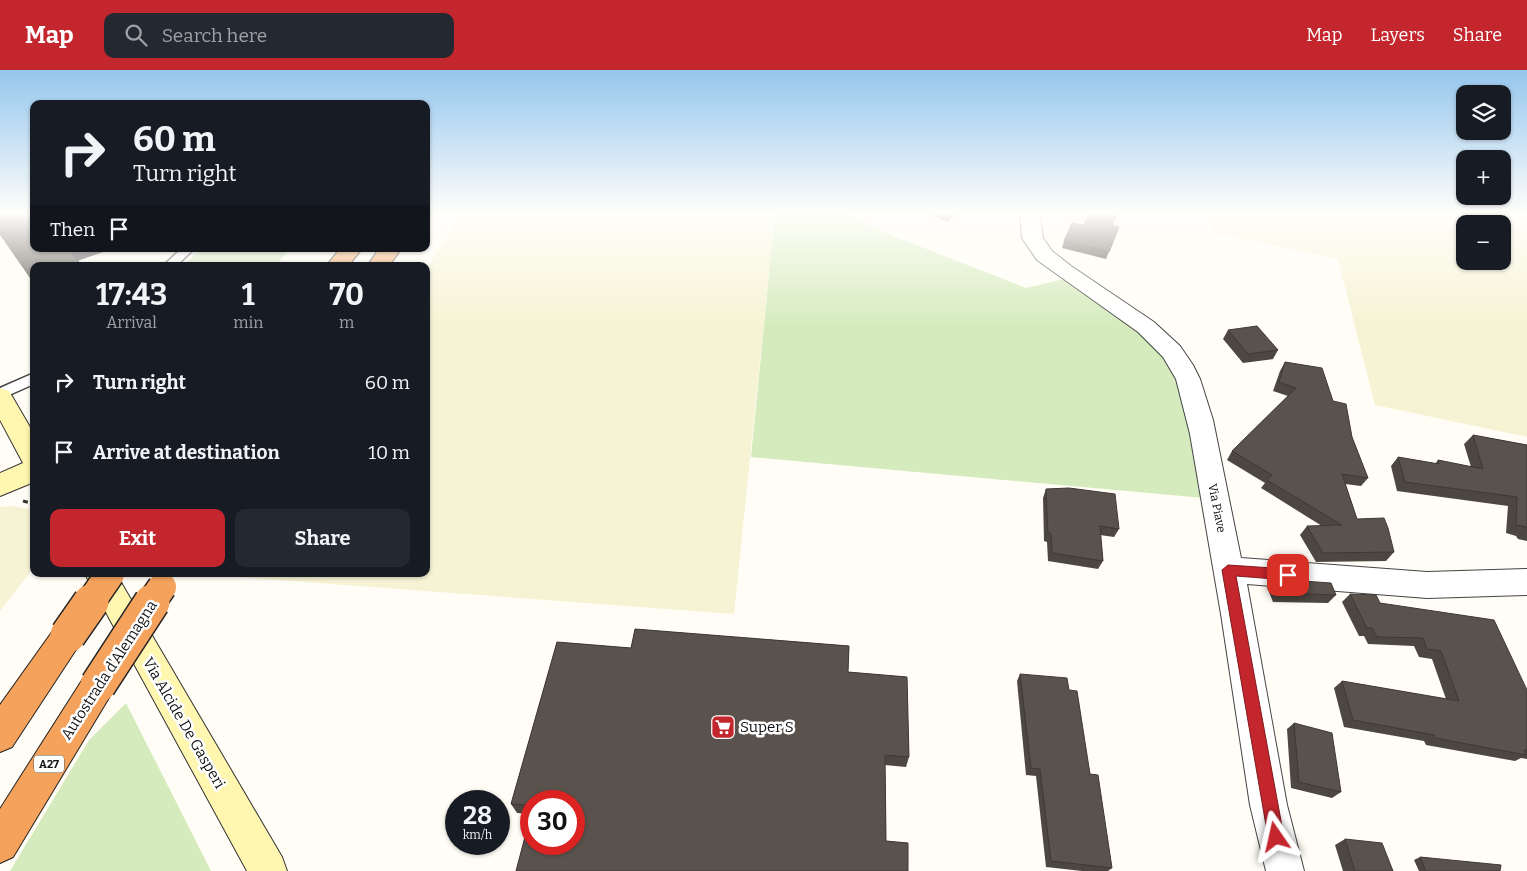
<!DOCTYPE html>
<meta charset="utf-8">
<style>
body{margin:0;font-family:Bitter,serif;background:#242831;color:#f1f3f6;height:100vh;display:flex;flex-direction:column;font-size:19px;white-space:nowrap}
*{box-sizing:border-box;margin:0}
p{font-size:16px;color:#9ea1a6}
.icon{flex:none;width:28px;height:28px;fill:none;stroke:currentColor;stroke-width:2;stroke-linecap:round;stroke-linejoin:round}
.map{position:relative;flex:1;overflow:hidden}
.details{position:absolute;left:30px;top:192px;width:400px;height:315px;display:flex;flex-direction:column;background:#171b24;border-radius:10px;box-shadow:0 1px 4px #0004}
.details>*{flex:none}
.top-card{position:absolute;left:30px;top:30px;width:400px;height:152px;border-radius:10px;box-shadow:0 1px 4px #0004;background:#171b24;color:#f1f3f6;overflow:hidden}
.tools{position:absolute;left:1456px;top:15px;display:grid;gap:10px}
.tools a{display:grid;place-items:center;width:55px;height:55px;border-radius:10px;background:#171b24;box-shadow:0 1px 4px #0004;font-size:25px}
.speed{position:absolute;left:445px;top:720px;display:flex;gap:10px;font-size:25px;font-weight:700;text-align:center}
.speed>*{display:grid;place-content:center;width:65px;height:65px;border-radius:50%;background:#171b24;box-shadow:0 1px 4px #0004;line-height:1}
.speed small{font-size:12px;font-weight:400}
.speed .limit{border:8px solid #d22;background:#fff;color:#111}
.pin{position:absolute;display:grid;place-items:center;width:42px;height:42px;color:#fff;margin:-21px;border-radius:10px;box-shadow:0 2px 8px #0006}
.me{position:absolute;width:55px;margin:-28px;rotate:349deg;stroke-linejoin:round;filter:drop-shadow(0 0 4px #0008)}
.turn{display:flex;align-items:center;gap:18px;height:105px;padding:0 20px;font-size:22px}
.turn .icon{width:65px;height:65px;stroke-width:2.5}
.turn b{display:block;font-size:35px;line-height:42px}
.then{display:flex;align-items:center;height:48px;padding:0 20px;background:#0003;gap:10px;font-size:19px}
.eta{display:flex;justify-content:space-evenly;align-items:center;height:85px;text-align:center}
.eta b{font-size:30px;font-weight:700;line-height:35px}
.action{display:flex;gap:10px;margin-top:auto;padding:10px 20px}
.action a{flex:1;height:58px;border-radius:10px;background:#c4262e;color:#fff;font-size:20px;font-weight:700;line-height:58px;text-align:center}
.action a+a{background:#242831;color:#f1f3f6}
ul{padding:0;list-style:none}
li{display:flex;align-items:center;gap:15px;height:70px;padding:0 20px}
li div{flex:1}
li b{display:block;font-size:19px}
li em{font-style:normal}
header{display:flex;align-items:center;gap:30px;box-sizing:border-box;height:70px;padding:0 25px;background:#c4262e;color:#fff}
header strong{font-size:24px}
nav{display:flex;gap:28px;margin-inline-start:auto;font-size:18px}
.search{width:350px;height:45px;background:#242831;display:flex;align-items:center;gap:12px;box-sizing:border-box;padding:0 18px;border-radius:10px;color:#9ea1a6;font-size:19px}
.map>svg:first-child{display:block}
.farmland{fill:#f6f3d4;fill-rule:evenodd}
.green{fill:#d5ebbd}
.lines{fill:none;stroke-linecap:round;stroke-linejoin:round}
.lane-casing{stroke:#444;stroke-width:3}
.street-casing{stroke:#444;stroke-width:2}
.secondary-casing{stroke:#333;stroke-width:2}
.highway-casing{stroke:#222;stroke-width:2}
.path{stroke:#333;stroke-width:3;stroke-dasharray:5 2.5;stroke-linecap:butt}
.lane{fill:#fff;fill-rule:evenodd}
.street{fill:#fff;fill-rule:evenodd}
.secondary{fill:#fff6b0;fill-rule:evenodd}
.highway{fill:#f5a25d;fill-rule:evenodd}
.highway-bridge-far1-casing{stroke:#222;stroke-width:31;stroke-linecap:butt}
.highway-bridge-casing{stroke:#222;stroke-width:38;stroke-linecap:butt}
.highway-bridge-far1{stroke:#f5a25d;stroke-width:28}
.highway-bridge{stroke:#f5a25d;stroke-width:35}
.wall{fill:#4d4742;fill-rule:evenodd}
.shaded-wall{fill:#3f3936}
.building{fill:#5a524d;stroke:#3f3936}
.route{fill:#c4262e;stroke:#7f191e}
.labels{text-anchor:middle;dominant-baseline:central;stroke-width:5;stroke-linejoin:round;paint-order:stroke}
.shield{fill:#fff;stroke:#585858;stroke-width:1}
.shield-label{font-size:11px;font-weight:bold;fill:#111}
.street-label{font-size:12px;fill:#111;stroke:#fff}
.near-street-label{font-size:15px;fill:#111;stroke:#fff}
.near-poi-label{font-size:15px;fill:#111;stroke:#fff;text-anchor:start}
</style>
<header>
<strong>Map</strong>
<div class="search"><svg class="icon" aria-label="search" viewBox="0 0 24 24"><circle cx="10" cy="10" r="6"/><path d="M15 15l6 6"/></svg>Search here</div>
<nav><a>Map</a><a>Layers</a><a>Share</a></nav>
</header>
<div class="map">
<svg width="1527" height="801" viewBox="0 0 1527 801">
<rect width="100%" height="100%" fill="#fffdf5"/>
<path class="farmland" d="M462,144H775L734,544L225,506L226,504H426V199Z
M1211,144H1524L1527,152V367L1375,335L1338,189L1212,162ZM1465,154H1502V191H1465Z
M11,436L29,439L34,445V497L0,541V437Z"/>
<path class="green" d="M775,144H852L873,158L1026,218L1072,207L1168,278L1215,429L751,387Z
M201,179H290L275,196H183Z
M126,633L211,801H10L89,670Z"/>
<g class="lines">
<g class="lane-casing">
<path id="lane" d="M181,179H194L176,196H163Z
M34,303V314L0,329V318Z"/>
</g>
<g class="street-casing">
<path id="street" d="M1020,144H1040L1043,168L1052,181L1071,196L1154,252L1180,276L1193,295L1200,309L1213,350L1241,488L1427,502L1527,499V525L1427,528L1247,514L1287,735L1304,801H1266L1250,735L1221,544L1190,364L1176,309L1163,287L1138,262L1037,190L1022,168Z"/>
</g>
<g class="secondary-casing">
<path id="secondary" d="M0,318L9,321L34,364V412L0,426V403L23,393L0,350Z
M85,504H116L282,787L287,801H247Z"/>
</g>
<g class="highway-casing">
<path id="highway" d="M340,179H362L348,196H326Z
M379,179H401L389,196H367Z
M68,551L79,555L84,565L79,575L12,677L0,682V635L57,555Z
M98,599L110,604L115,615L110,626L13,787L0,793V739L86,604Z"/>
</g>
<path class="path" d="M23,431L34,434"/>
<use href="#lane" class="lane"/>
<use href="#street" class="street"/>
<use href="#secondary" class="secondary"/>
<use href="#highway" class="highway"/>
<g class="highway-bridge-far1-casing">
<path id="highway-bridge-far1" d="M90,533L110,504
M151,533L162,517"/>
</g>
<g class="highway-bridge-casing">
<path id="highway-bridge" d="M68,565L91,532
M98,615L152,532"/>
</g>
<use href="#highway-bridge-far1" class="highway-bridge-far1"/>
<use href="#highway-bridge" class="highway-bridge"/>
</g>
<path class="wall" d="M930,144H956L947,152Z
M1084,155H1113L1119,157L1106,189L1062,178L1064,171Z
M1228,260L1278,280L1273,289L1243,293L1223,269Z
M1285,292L1333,331L1352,367L1368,408L1361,416L1345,414L1357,449L1394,482L1386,491L1316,492L1300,465L1307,456H1322L1261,418L1265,413L1227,390L1232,381L1288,326L1273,321L1280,301Z
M1473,365L1527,375V471L1518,469L1516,466L1506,463L1508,436L1397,421L1391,396L1398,387L1435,394L1438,390L1471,397L1464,374Z
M1046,419L1119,459L1114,467L1100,465L1103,491L1098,499L1048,491L1047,472L1044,471L1043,428Z
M1273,509L1336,525L1328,533L1273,532L1267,517Z
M1350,524L1380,533L1527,620V689L1521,688L1515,691L1426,675L1424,671L1344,657L1334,618L1342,611L1446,629L1432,589L1419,587L1414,576L1368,574L1364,566H1359L1342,532Z
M635,559L849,576L848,602L907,607L909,687L906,697L885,695L886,771L908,773V801H516L531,744L517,743L511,734L557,572L631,578ZM531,731H574V774H531Z
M1020,604L1069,620L1090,704L1112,798L1108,801H1082L1046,797L1036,706L1026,705L1017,611Z
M1294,653L1341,722L1332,728L1291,718L1287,659Z
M1345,769L1393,801H1343L1335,775Z
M1420,787L1500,801H1419L1414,790Z"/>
<path class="shaded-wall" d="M949,144H956L947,152Z
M69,179H112L77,191Z"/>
<path class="building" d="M0,144H34V179H69L82,196H34V213L0,164Z
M1089,144L1117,145L1112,155L1119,157L1109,182L1064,171L1072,153L1084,155Z
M1257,256L1278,280L1248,284L1228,260Z
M1285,292L1322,298L1333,331L1346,334L1352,367L1368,408L1342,404L1357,449L1384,448L1388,458L1394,482L1323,483L1307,456L1342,455L1267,410L1272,405L1232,381L1296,318L1279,312Z
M1473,365L1527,375V459L1526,457L1516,455L1517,427L1405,412L1398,387L1439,394L1438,390L1483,399Z
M1069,418L1115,424L1119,459L1100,456L1103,491L1052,483L1051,464L1048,463L1046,419Z
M1273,509L1331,513L1336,525L1280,523Z
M1350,524L1376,525L1380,533L1494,550L1527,620V680H1524L1526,685L1435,668L1434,665L1353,650L1342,611L1459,631L1441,581L1427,579L1423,568L1377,567L1372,558H1367Z
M635,559L849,576L848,602L907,607L909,687L885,685L886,771L908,773V801H516L531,744V774H574V731H531V735L511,734L557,572L631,578Z
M1020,604L1067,608L1069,620L1077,621L1090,704L1098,705L1112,798L1051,791L1040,699L1031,698Z
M1294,653L1332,663L1341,722L1299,712Z
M1345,769L1382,773L1393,801H1355Z
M1420,787L1501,795L1500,801H1426Z"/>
<linearGradient id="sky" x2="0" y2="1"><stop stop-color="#95c6ee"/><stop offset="0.56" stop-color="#fffefa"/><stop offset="1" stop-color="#fffefa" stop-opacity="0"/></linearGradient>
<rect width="1527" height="256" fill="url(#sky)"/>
<path class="route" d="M1228,495L1288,499L1294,505L1288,510L1236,506L1284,767L1281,772L1276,774L1270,772L1268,767L1222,500Z"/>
<defs>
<g id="supermarket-square" transform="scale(1.25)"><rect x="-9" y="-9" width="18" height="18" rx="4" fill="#c4262e" stroke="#fff"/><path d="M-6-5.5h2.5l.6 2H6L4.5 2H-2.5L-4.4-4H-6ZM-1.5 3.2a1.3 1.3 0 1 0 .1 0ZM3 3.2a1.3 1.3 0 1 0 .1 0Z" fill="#fff"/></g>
</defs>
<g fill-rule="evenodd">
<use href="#supermarket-square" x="723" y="657"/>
</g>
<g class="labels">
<rect class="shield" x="34" y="685.5" width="30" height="17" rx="4"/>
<g class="shield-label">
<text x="49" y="694">A27</text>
</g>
<g class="street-label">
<text transform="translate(1217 438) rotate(79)">Via Piave</text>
</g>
<g class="near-street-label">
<text transform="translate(109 600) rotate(-57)">Autostrada d'Alemagna</text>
<text transform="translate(184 653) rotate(60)">Via Alcide De Gasperi</text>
</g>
<g class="near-poi-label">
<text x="740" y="657">Super S</text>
</g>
</g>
</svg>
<div class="tools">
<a><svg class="icon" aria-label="layers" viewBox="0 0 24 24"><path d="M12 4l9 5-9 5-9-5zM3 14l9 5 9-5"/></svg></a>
<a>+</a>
<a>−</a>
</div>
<div class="speed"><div>28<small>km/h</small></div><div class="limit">30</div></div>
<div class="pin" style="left:1288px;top:505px;background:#d93025"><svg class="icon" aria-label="arrive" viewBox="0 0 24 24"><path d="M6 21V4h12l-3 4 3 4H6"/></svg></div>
<svg class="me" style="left:1276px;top:767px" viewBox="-20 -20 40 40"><path d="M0-17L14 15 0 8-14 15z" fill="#c4262e" stroke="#fff" stroke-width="4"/></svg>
<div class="top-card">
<div class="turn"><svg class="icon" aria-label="right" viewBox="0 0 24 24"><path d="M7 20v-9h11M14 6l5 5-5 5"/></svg><div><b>60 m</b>Turn right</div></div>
<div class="then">Then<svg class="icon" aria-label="arrive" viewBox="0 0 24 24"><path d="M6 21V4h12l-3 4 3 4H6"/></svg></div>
</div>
<section class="details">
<div class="eta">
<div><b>17:43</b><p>Arrival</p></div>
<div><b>1</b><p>min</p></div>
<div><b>70</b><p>m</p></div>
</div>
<ul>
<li><svg class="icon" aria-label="right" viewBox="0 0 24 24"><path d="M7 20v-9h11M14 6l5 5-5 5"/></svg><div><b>Turn right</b></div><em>60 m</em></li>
<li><svg class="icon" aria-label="arrive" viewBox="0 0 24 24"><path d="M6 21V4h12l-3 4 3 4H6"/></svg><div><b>Arrive at destination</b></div><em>10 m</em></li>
</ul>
<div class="action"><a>Exit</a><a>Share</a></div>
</section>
</div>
